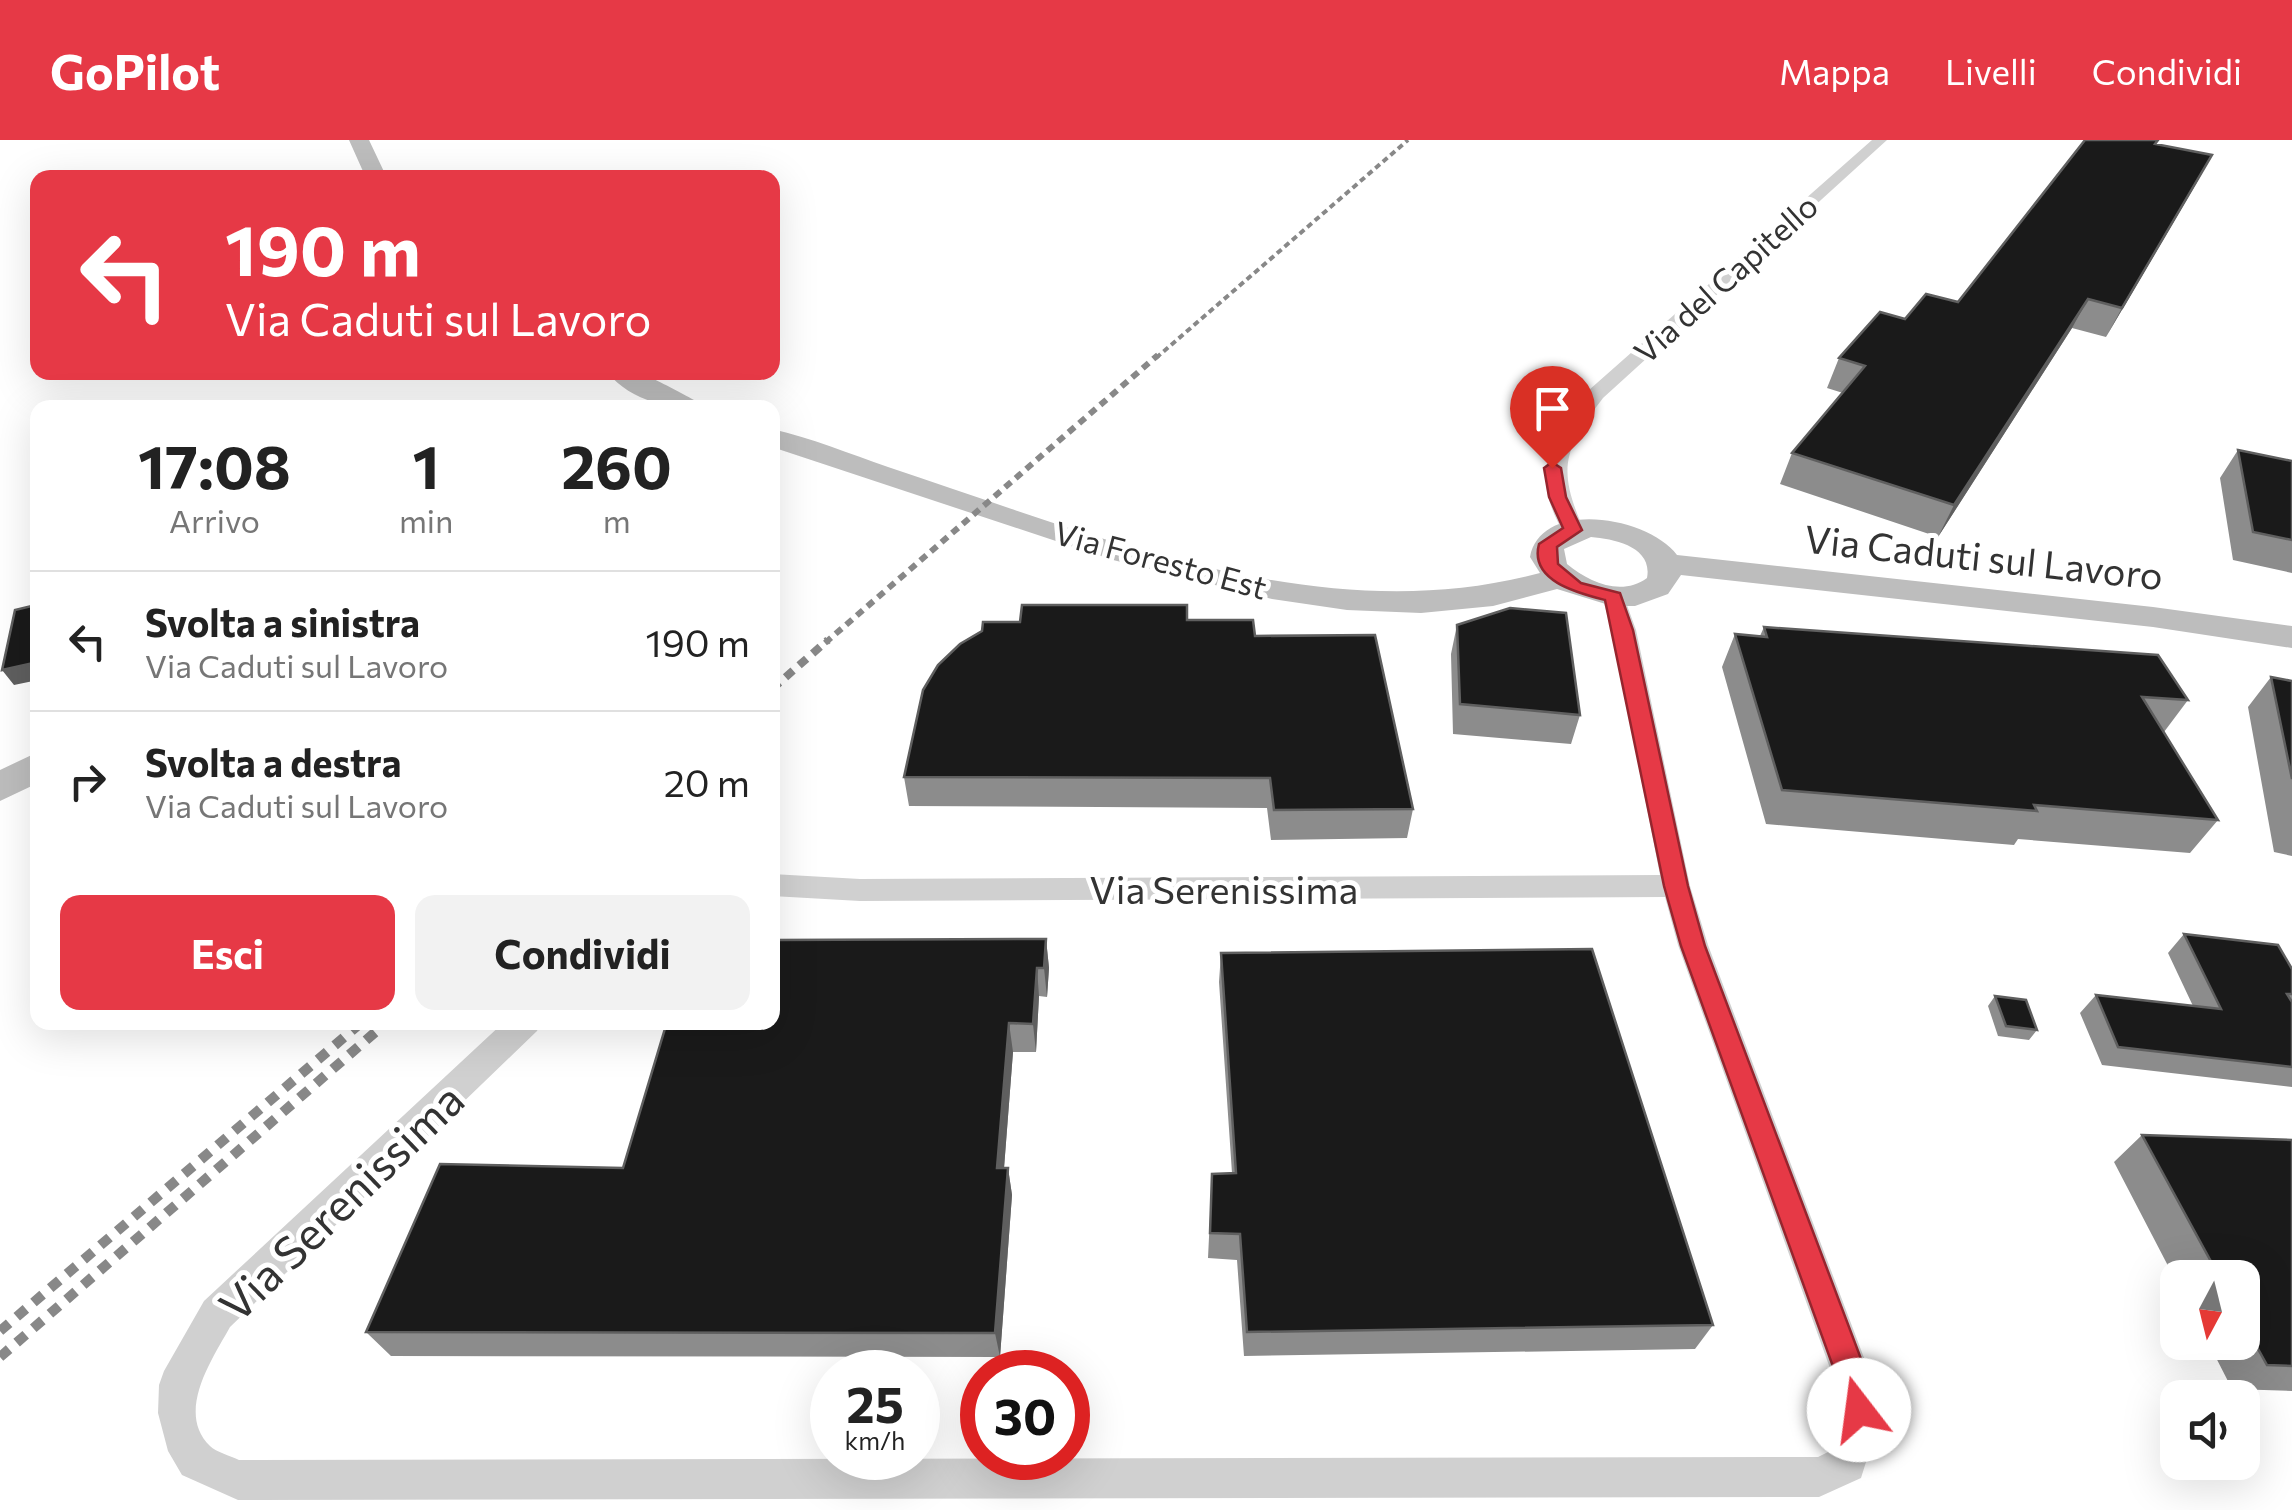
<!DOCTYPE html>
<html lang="it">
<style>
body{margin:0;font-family:Commissioner,sans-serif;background:#f2f2f2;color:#222;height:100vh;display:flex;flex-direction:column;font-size:38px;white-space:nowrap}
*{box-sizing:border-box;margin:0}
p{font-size:32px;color:#767676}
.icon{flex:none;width:55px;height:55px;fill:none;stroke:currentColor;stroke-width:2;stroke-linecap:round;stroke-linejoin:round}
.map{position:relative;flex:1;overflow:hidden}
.panel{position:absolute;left:30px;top:260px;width:750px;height:630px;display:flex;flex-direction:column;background:#fff;border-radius:20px;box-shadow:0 10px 40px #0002}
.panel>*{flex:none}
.hud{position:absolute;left:30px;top:30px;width:750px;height:210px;border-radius:20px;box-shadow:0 10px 40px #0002;background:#e63946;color:#fff;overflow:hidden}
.needle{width:65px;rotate:187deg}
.controls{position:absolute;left:2160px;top:1120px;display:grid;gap:20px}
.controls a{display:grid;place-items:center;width:100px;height:100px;border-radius:20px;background:#fff;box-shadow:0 10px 40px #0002;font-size:50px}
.speed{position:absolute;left:810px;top:1210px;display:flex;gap:20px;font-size:50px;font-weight:700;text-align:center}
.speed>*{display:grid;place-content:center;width:130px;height:130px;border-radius:50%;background:#fff;box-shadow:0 10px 40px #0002;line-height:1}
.speed small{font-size:25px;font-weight:400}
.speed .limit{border:15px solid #d22;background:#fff;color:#111}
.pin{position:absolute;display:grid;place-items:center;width:85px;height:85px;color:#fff;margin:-102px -42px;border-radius:50% 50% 50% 0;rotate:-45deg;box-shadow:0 0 10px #0007}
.pin .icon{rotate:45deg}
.me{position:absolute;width:110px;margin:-55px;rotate:345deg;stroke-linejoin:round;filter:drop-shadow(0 0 8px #0008)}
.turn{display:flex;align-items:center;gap:35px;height:210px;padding:0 30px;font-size:45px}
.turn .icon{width:130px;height:130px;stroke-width:2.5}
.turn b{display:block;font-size:70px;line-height:85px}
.eta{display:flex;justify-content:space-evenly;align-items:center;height:170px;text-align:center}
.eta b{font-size:60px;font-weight:700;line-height:70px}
.cta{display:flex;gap:20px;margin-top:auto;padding:20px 30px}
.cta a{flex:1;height:115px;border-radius:20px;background:#e63946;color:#fff;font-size:40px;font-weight:700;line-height:115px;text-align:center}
.cta a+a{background:#f2f2f2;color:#222}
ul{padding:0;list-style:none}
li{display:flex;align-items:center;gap:30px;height:140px;padding:0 30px;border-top:2px solid #e0e0e0}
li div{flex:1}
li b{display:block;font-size:38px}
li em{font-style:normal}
header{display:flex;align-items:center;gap:60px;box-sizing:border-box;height:140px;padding:0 50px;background:#e63946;color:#fff}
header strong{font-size:48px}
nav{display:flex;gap:55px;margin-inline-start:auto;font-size:35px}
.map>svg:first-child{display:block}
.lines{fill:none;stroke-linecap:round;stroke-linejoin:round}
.street{fill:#d0d0d0;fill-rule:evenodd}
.secondary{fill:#bdbdbd;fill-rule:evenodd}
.rail-far3{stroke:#888;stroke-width:4;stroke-dasharray:6 4;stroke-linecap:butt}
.rail-far2{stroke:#888;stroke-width:6;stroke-dasharray:8 6;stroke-linecap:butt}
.rail-far1{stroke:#888;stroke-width:8;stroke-dasharray:10 8;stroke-linecap:butt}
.rail{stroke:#888;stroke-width:10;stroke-dasharray:12 10;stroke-linecap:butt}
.wall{fill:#8c8c8c}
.shaded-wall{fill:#5f5f5f}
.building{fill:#1a1a1a;stroke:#5f5f5f;stroke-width:2.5}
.route{fill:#e63946;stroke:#96252e;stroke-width:2.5}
.labels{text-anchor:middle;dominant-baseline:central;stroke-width:10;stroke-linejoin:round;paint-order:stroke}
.far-street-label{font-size:32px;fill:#333;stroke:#fff}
.street-label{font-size:38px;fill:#333;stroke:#fff}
.near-street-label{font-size:45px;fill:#333;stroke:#fff}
</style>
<header>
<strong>GoPilot</strong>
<nav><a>Mappa</a><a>Livelli</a><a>Condividi</a></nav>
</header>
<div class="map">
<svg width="2292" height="1370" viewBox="0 0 2292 1370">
<rect width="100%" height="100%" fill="#fff"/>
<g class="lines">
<path class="street" d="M1872,0H1887L1603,258C1563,310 1557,329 1584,390L1573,396L1565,395C1528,333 1549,301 1589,250Z
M1613,450L1624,457L1636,490L1690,746L1708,805L1869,1231L1876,1290L1861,1338L1819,1357L238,1360L182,1335L168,1311L158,1273L159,1245L164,1231L204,1161L504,882H541L537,891L230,1187C213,1218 175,1272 210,1306C216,1312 231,1316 239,1320L1818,1317L1832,1310L1837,1279L1831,1231L1678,805L1665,757L860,761L772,756V734L860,739L1660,735L1612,490L1602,457Z"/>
<path class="secondary" d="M349,0H369L387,38H366Z
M607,232C617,232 631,230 640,233C648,235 703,264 707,268C669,268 633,263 607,232Z
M772,289C812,298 850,314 888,327C1094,395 1322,492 1540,433L1530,417C1541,358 1649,377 1677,415L2153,467L2292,486V508L2153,487L1681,435L1668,454L1635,466H1612L1557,449L1493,466L1421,473L1347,470L1272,459L1113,420L772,307ZM1591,397C1615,399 1653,407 1647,438C1621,457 1589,442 1567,424L1564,409Z
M38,612V643L0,661V630Z"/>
<path class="rail-far3" d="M1156,218L1408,0"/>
<path class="rail-far2" d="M825,503L1158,215"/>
<path class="rail-far1" d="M772,549L828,500"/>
<path class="rail" d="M0,1191L362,882
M0,1217L387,882"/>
</g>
<path class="wall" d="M2156,4L2197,42L2106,197L2072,188L1938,397L1780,344L1792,313L1843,253L1827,248L1839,218L1905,179L1958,162Z
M2238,310L2292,321V433L2233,420L2220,338Z
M1187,480L1255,496L1413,669L1407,698L1271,700L1267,668L909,666L904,637Z
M1457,485L1580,575L1571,604L1453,594L1451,514Z
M1764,487L2188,560L2164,592L2218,680L2190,713L2018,699L2014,705L1766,684L1722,527L1735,494L1760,496Z
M2271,537L2292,541V716L2274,712L2248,567Z
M2184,794L2292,829V947L2102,925L2080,873L2096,855L2193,866L2168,813Z
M1046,799L1049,828L1047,857L1039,856L1036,912H1013L1004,1028H1008L1012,1055L1000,1217L391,1216L366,1192L623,1028Z
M1221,813L1713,1185L1695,1209L1244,1216L1237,1120L1208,1118L1212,1034L1232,1033L1219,842Z
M1995,856L2037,890L2029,900L1998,896L1988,866Z
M2142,995L2292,1000V1251L2232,1249L2208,1202H2242V1138H2178V1145L2114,1022Z"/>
<path class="shaded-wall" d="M2212,15L2197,42L2106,197L2122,168Z
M2088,159L2072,188L1938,397L1954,365Z
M38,522V540L14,545L2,530Z
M1046,799L1049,828L1047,857L1044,828Z
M1037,828L1039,856L1036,912L1033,884Z
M1009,883L1013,912L1002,1054L997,1028Z
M1008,1028L1012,1055L1000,1217L995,1193Z"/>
<path class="building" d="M2085,0H2158L2155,4L2212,15L2122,168L2088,159L1954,365L1792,313L1865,226L1839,218L1880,172L1905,179L1926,154L1958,162Z
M2238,310L2292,321V400L2253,392Z
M38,459V522L2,530L15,470L36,465Z
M1022,465H1187V480H1253L1255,496L1375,495L1413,669L1274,670L1270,638L904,637L923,550L938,525L960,504L982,491L983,482H1020Z
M1510,468L1566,473L1580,575L1460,564L1457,485Z
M1764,487L2158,515L2188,560L2142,557L2218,680L2034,665L2037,671L1782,650L1735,494L1767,497Z
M2271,537L2292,541V639Z
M2184,794L2278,805L2292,829V854H2287L2292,862V927L2118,907L2096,855L2221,869Z
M1046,799L1044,828H1037L1033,884L1009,883L997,1028H1008L995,1193L366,1192L440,1024L623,1028L667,882H772V807H775L777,800Z
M1592,809L1713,1185L1247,1192L1240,1094L1210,1093L1212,1034L1236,1033L1221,813Z
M1995,856L2026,860L2037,890L2006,886Z
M2142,995L2292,1000V1226L2267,1225L2242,1180V1138H2220Z"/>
<path class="route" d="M1552,322L1561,328L1566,357L1582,390L1557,407L1558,424L1581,443L1620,453L1633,490L1688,746L1705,806L1866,1232L1875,1270L1871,1281L1859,1286L1848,1281L1835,1232L1681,806L1664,746L1605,460C1578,453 1529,441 1539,404L1563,388L1549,357L1544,328Z"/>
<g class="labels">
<g class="far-street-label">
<text transform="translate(1725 138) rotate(-42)">Via del Capitello</text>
<text transform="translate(1161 419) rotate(15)">Via Foresto Est</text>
</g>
<g class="street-label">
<text transform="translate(1984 416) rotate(6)">Via Caduti sul Lavoro</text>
<text x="1224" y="748">Via Serenissima</text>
</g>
<g class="near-street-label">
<text transform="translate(340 1061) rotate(-44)">Via Serenissima</text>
</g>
</g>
</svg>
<div class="controls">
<a><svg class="needle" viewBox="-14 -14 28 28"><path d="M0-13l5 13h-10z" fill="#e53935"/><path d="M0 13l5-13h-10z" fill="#767676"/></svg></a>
<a><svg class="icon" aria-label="sound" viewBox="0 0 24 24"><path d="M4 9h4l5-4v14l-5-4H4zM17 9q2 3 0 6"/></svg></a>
</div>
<div class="speed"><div>25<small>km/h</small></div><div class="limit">30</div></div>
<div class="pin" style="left:1552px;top:328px;background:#d93025"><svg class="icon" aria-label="arrive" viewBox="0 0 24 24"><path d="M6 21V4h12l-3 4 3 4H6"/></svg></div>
<svg class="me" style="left:1859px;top:1270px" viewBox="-20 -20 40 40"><circle r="19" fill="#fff"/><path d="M0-13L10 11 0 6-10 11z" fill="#e63946"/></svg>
<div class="hud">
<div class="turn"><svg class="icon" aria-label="left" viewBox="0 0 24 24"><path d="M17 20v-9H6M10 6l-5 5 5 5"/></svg><div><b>190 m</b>Via Caduti sul Lavoro</div></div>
</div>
<section class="panel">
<div class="eta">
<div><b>17:08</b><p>Arrivo</p></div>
<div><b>1</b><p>min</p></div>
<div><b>260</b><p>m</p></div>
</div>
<ul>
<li><svg class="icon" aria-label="left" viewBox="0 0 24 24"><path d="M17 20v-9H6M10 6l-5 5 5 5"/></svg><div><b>Svolta a sinistra</b><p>Via Caduti sul Lavoro</p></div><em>190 m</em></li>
<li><svg class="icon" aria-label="right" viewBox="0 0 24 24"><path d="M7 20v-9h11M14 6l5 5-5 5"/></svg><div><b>Svolta a destra</b><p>Via Caduti sul Lavoro</p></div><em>20 m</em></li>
</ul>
<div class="cta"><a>Esci</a><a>Condividi</a></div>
</section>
</div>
